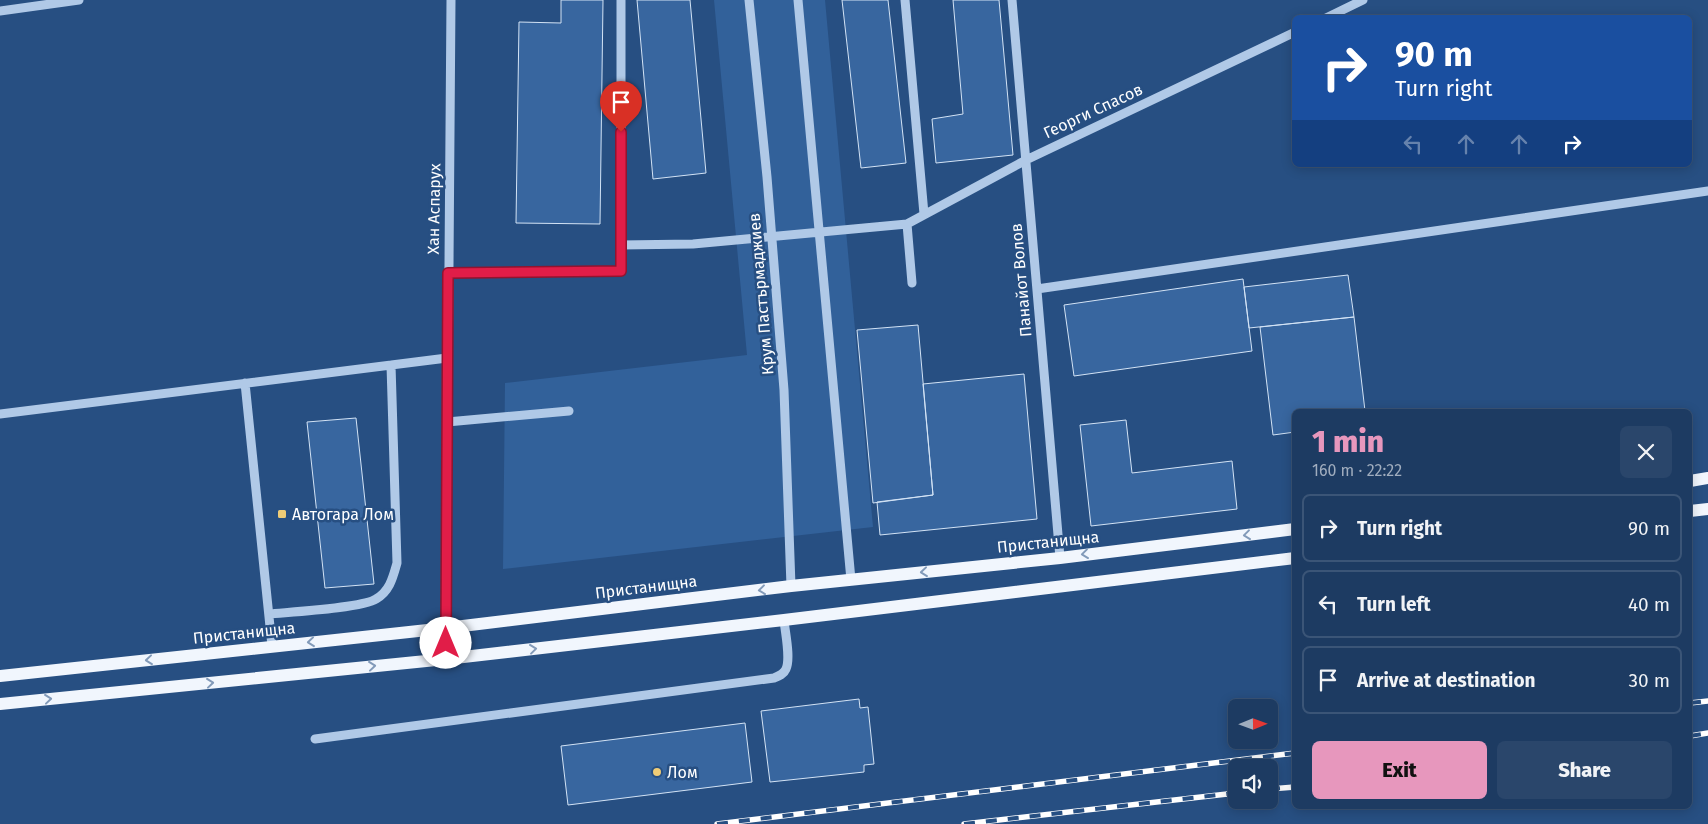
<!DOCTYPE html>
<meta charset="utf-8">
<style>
body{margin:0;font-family:"Fira Sans",sans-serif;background:#2a466b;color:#f1f3f6;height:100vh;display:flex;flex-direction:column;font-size:19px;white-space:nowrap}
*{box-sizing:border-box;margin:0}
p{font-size:16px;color:#a0adbe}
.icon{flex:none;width:28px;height:28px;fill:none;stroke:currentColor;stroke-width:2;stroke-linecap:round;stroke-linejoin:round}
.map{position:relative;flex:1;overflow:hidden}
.details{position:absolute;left:1292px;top:409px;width:400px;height:400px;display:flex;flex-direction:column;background:#1d3b62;border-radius:8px;box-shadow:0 2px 12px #0003,0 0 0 1px #3b5577}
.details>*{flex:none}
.guide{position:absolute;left:1292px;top:15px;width:400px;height:152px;border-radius:8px;box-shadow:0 2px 12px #0003,0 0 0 1px #3b5577;background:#1a4fa0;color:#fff;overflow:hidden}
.needle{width:32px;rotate:89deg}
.tools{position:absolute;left:1228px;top:699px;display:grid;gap:10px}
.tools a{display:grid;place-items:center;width:50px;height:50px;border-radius:8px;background:#1d3b62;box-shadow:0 2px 12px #0003,0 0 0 1px #3b5577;font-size:25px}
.pin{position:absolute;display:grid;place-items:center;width:42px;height:42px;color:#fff;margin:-51px -21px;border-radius:50% 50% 50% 0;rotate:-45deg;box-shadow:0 0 5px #0007}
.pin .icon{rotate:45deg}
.me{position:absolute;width:55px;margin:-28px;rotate:0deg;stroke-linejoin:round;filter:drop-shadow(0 0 4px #0008)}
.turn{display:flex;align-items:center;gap:18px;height:105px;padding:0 20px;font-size:22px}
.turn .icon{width:65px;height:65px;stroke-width:2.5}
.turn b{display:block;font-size:35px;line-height:42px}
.lanes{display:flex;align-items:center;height:48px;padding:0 20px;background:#0003;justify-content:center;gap:25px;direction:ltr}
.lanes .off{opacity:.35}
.round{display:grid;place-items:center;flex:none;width:52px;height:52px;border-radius:8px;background:#2a466b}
.headline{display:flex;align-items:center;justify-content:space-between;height:85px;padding:0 20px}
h1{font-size:30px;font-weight:800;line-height:38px;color:#e797bd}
.button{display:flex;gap:10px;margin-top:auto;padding:10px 20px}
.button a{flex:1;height:58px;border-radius:8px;background:#e797bd;color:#111;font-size:20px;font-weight:800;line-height:58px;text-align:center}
.button a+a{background:#2a466b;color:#f1f3f6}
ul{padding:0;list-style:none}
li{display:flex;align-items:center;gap:15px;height:68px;margin:0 10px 8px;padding:0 10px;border:2px solid #3b5577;border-radius:8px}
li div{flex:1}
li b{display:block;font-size:19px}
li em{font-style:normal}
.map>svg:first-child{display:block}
.green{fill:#32619a}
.building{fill:#38669f;stroke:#d3e3f5}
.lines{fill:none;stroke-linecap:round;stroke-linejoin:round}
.minor{stroke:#b0c9e7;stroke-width:9}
.major{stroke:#f1f6fd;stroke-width:12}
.rail-casing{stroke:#fff;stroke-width:5.5}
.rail{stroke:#274f82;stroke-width:4;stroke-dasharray:11;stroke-linecap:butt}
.oneway{stroke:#829ab9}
.route-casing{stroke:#92132f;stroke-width:12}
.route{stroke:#e11d48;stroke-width:9}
.poi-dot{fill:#efcc76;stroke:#274f82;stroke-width:2}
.labels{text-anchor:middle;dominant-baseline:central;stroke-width:5;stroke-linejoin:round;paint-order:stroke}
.street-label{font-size:16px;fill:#fff;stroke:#274f82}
.poi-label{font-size:16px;fill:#fff;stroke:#274f82;text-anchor:start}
</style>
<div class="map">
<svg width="1708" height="824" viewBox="0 0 1708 824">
<rect width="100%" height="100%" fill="#274f82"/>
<path class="green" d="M714,0H825L873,527L503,569L505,383L747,355Z"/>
<path class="building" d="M561,0H603L600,224L516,223L519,22L561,23Z
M637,0H690L706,173L653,179Z
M842,0H888L906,163L861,168Z
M953,0H999L1013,155L936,163L932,119L963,114Z
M1348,275L1354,317L1249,328L1244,287Z
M1243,279L1252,351L1074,376L1064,305Z
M1354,317L1365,411H1295V432L1273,435L1260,327Z
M918,325L933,495L873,503L857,330Z
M1024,374L1037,519L880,535L877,502L933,495L923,384Z
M356,418L374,584L325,588L307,422Z
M1126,420L1132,473L1232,461L1237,509L1091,526L1080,425Z
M859,699L860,708L868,707L874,764L864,765V772L770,782L761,711Z
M745,723L752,782L568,805L561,746Z"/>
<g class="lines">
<path class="minor" d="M749,0L767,177L784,390L791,586
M798,0L851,580
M905,0L924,214
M1012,0L1060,558
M0,11L79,0
M1326,18L1363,0
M907,224L912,283
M621,245L693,244L907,224L1026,160L1295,32
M448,273L621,271V0
M1037,289L1708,191
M245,383L272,646
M0,414L447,358
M447,422L569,411
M269,614C289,612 363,608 376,599C390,591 393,577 397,563L391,365
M446,659L451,0
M315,739L774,678C779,676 784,674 786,669C791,658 785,632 784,620"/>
<path class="major" d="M1690,481L1708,478
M1690,511L1708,509
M0,676L446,628L791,586L1060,558L1295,529
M0,704L446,659L784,620L1295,558"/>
<g class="rail-casing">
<path id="rail" d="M1690,703L1708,701
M1690,736L1708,733
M1269,789L1295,787
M717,824L1295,753
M964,824L1236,793"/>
</g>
<use href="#rail" class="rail"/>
</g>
<defs><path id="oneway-chevron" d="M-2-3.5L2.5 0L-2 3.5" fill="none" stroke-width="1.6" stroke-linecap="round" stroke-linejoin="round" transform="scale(1.25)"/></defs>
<g class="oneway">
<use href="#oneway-chevron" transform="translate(1247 535) rotate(173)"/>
<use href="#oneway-chevron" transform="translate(1085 554) rotate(173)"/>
<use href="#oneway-chevron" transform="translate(924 572) rotate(174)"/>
<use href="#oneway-chevron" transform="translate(762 590) rotate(173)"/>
<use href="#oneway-chevron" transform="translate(311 642) rotate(174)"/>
<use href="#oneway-chevron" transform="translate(533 649) rotate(-7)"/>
<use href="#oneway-chevron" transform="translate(149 660) rotate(174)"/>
<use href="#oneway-chevron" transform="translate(372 666) rotate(-6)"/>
<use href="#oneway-chevron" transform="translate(210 683) rotate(-6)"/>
<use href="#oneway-chevron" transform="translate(48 699) rotate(-6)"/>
</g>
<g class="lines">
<g class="route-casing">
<path id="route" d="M446,643L448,273L621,271V132"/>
</g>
<use href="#route" class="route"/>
</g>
<g class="poi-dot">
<rect x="277" y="509" width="10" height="10" rx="2.5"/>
<circle cx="657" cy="772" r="5"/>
</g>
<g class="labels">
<g class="street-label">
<text transform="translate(1093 111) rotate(-25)">Георги Спасов</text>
<text transform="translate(434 209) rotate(-89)">Хан Аспарух</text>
<text transform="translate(1021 280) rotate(-95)">Панайот Волов</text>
<text transform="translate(761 294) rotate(-95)">Крум Пастърмаджиев</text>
<text transform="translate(1048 542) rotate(-6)">Пристанищна</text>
<text transform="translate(646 587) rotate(-7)">Пристанищна</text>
<text transform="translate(244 633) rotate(-6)">Пристанищна</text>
</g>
<g class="poi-label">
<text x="292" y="514">Автогара Лом</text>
<text x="667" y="772">Лом</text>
</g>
</g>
</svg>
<div class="tools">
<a><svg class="needle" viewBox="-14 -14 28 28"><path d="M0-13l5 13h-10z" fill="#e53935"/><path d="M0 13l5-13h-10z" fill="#a0adbe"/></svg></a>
<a><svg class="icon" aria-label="sound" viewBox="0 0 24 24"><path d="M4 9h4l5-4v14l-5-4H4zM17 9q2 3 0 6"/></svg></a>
</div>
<div class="pin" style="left:621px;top:132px;background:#d93025"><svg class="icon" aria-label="arrive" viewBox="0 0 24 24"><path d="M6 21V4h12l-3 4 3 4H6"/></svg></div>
<svg class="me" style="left:446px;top:643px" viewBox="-20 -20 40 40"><circle r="19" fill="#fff"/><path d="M0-13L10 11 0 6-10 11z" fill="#e11d48"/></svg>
<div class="guide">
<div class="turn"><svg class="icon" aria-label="right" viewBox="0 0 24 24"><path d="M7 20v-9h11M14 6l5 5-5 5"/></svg><div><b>90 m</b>Turn right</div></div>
<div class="lanes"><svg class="icon off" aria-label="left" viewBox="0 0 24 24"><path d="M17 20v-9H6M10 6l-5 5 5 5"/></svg><svg class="icon off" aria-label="ahead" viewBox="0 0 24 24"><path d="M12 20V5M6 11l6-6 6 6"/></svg><svg class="icon off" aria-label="ahead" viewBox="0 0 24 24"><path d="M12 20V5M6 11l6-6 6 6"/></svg><svg class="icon" aria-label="right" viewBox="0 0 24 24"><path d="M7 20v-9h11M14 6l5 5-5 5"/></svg></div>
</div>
<section class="details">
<div class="headline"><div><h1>1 min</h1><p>160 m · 22:22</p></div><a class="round"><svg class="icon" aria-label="close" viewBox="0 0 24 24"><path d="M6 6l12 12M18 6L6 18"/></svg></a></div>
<ul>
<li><svg class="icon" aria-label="right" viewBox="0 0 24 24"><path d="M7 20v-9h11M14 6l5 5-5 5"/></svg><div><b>Turn right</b></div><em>90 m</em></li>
<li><svg class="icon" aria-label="left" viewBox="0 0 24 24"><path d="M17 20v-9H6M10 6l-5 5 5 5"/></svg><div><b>Turn left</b></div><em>40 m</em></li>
<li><svg class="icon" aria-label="arrive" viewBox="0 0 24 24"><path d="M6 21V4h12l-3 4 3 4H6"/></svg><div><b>Arrive at destination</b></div><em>30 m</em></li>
</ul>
<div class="button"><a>Exit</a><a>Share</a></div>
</section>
</div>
